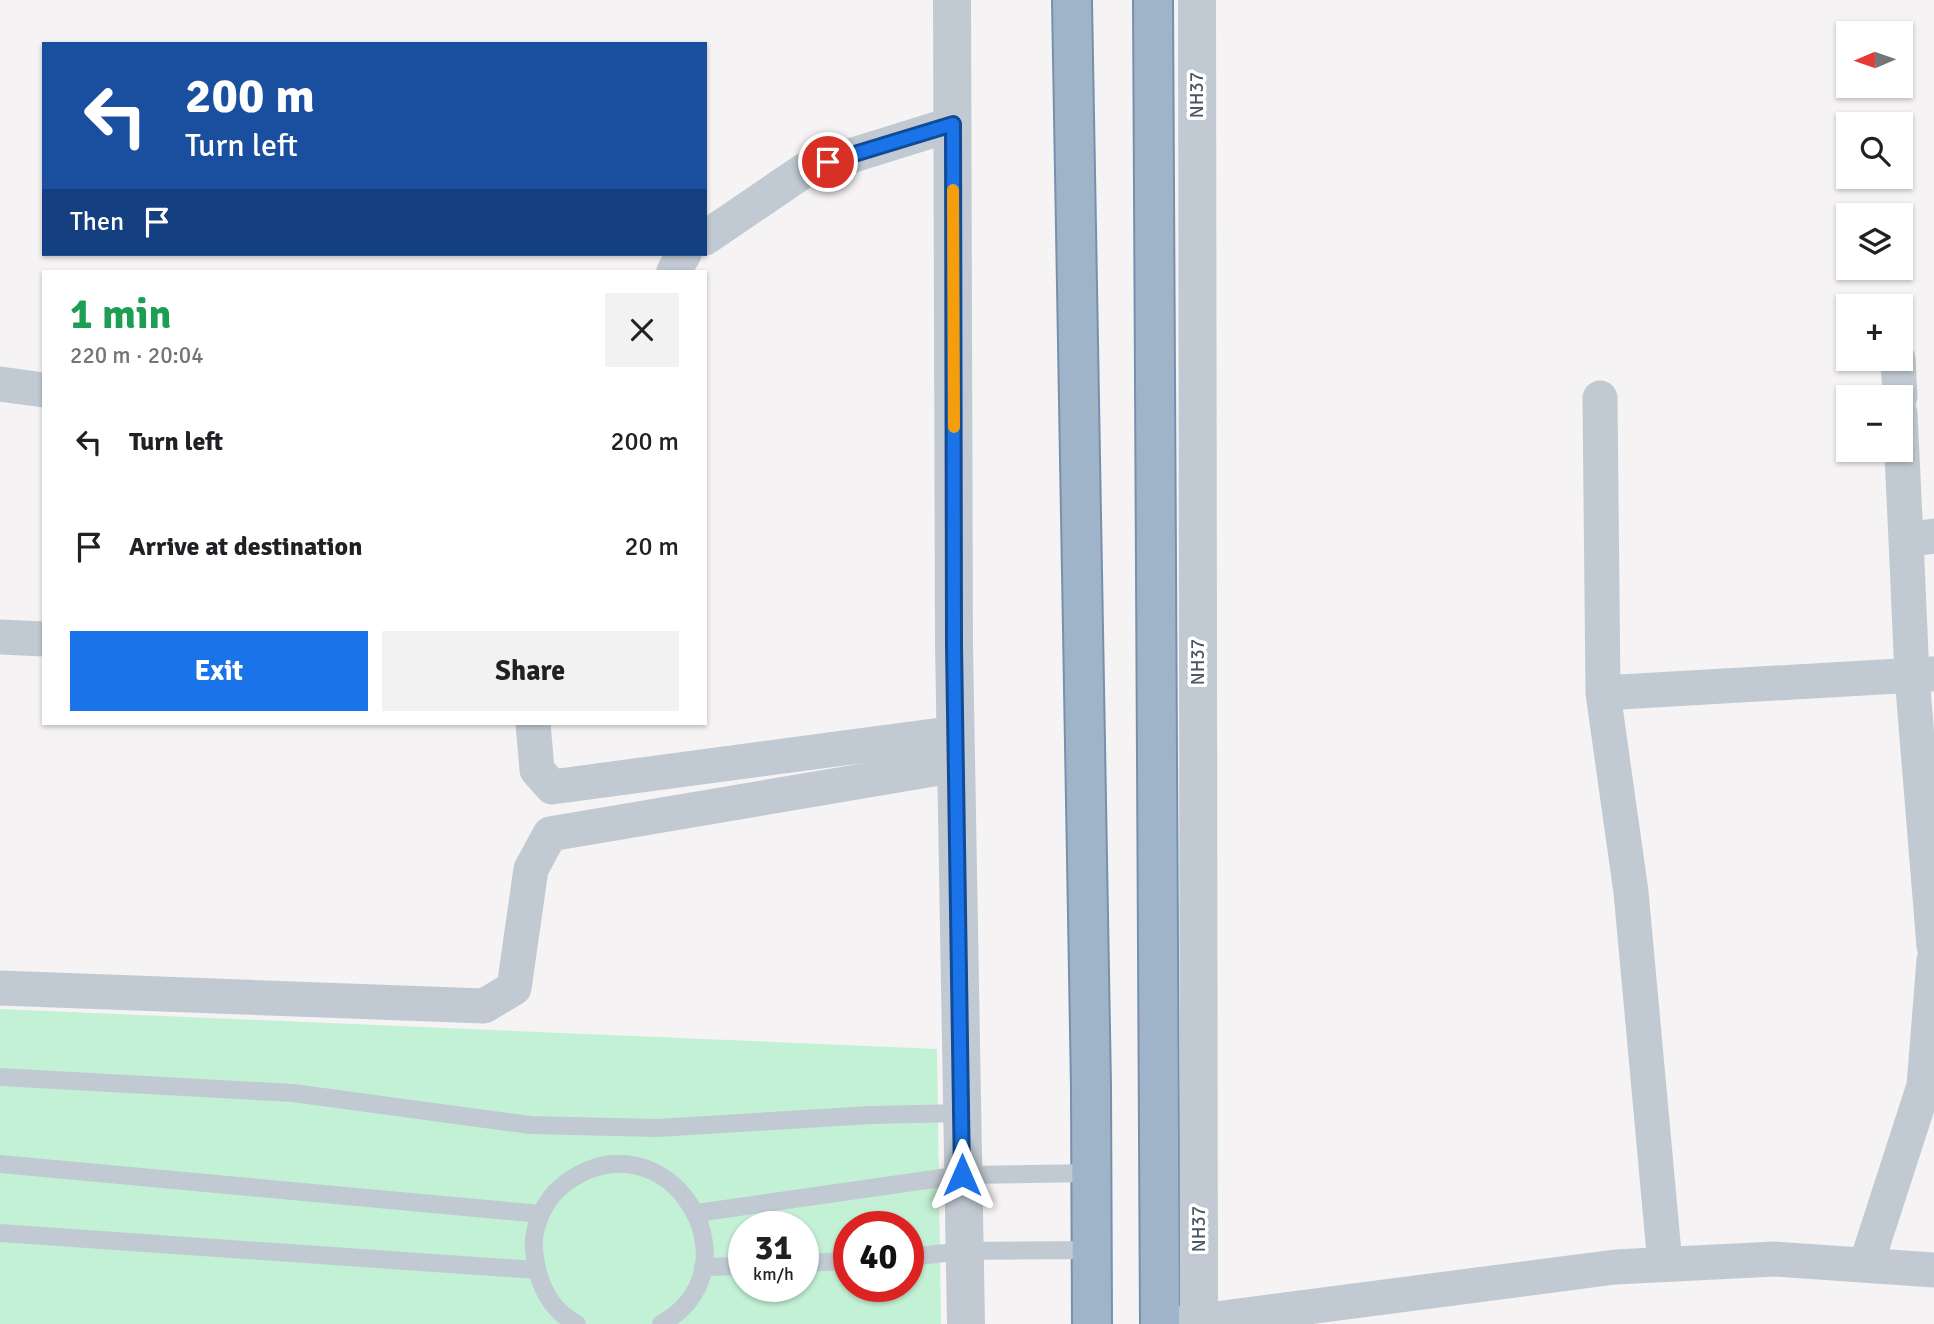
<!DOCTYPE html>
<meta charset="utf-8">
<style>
body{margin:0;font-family:Signika,sans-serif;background:#f2f2f2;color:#202124;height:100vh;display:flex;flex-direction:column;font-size:26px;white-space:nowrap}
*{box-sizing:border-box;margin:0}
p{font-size:23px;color:#757577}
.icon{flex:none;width:38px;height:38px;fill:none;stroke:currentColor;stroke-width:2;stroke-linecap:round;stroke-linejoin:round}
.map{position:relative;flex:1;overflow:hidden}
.panel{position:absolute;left:42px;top:270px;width:665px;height:455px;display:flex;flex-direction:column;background:#fff;border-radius:0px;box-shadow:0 2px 5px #0004}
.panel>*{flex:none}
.banner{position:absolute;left:42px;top:42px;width:665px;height:214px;border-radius:0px;box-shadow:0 2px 5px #0004;background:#1a4fa0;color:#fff;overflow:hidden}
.needle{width:46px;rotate:268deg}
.buttons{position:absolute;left:1836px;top:21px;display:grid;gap:14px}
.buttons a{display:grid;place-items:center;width:77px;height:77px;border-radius:0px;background:#fff;box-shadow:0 2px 5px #0004;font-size:35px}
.speed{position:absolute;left:728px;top:1211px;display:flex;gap:14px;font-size:35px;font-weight:700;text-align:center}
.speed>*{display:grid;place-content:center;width:91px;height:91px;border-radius:50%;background:#fff;box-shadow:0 2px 5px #0004;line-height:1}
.speed small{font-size:18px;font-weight:400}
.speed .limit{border:10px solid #d22;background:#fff;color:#111}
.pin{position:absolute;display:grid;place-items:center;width:60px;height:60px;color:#fff;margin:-30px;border:4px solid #fff;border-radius:50%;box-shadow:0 2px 7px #0007}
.me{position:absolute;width:77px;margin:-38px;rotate:0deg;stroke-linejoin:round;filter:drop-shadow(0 0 5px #0008)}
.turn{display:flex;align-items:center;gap:24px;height:147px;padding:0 28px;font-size:32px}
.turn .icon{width:91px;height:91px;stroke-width:2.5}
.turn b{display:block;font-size:49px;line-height:60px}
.then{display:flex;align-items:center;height:66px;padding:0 28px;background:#0003;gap:14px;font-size:26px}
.round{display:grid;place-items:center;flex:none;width:74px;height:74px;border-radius:0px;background:#f2f2f2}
.head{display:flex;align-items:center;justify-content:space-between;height:119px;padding:0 28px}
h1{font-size:42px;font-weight:700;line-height:52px;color:#1e9e55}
.primary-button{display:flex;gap:14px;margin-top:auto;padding:14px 28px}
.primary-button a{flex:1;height:80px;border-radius:0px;background:#1a73e8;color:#fff;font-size:28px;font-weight:700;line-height:80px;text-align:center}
.primary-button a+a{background:#f2f2f2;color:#202124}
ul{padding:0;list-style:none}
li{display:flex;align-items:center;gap:21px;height:105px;padding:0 28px}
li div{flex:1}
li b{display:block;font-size:26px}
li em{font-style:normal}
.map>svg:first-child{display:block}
.green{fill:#c3f1d5;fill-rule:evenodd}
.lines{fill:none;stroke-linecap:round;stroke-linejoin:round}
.trunk-casing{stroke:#7690ad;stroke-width:42}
.service{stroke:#c1cad2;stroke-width:18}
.minor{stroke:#c1cad2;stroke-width:35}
.tertiary{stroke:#c1cad2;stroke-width:38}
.trunk{stroke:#9fb4c9;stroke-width:38}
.route-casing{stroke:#114b97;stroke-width:18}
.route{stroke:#1a73e8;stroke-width:12}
.slow{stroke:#f59e0b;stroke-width:12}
.labels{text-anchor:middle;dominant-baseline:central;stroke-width:7;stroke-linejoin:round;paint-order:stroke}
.street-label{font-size:19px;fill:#4a5661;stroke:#fff}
</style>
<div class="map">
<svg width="1934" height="1324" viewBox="0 0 1934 1324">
<rect width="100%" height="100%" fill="#f5f3f3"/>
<path class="green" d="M0,1009L937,1049L941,1324H0ZM744,1227H803V1286H744ZM849,1227H908V1286H849Z"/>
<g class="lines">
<g class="trunk-casing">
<path id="trunk" d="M1072,0L1091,1087L1092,1324
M1153,0L1160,1324"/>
</g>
<path class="service" d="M0,1077L293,1093L530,1125L657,1128L871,1115L962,1113
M0,1164L541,1214
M697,1213L962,1175L1092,1173
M0,1233L536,1270
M908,1257L964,1251L1091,1250
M803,1263L849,1261
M703,1267L744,1266
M577,1324C548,1309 537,1281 534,1250C532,1227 545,1199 563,1185C664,1107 765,1265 661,1324"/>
<path class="minor" d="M705,238L805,170L953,124
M674,271L684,254
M1898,359L1900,397
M0,384L44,390
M1600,398L1603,693L1631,892L1665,1264
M1900,413L1906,540L1934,536
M1906,540L1912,676L1934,946
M0,637L44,639
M1603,693L1934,674
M533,723L537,770L552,787L956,733
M0,988L484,1006L514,988L531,869L550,834L957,765
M1866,1265L1924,1086L1934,960
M1177,1324L1615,1267L1775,1259L1934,1270"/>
<path class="tertiary" d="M952,0L954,645L966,1324
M1197,0L1199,1324"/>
<use href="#trunk" class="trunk"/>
</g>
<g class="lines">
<g class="route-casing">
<path id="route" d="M828,162L953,124L954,645L962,1175"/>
</g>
<use href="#route" class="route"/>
<path class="slow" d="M953,190L954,427"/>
</g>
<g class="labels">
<g class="street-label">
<text transform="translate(1197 95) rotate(-90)">NH37</text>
<text transform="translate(1198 662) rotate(-90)">NH37</text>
<text transform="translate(1199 1229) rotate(-90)">NH37</text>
</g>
</g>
</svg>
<div class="buttons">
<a><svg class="needle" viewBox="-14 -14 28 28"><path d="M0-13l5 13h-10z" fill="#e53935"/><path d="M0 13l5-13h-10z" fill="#757577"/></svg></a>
<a><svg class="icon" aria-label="search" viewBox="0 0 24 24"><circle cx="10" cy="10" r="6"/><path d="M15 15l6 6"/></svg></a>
<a><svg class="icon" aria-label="layers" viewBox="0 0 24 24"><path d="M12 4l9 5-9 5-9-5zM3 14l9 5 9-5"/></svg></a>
<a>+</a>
<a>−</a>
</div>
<div class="speed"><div>31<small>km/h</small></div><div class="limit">40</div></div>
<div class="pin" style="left:828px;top:162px;background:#d93025"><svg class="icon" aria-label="arrive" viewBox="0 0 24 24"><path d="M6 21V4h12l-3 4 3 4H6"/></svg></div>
<svg class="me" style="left:962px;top:1175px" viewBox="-20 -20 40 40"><path d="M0-17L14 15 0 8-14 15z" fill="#1a73e8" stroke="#fff" stroke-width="4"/></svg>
<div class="banner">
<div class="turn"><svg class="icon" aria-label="left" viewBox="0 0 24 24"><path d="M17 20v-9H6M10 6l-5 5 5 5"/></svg><div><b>200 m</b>Turn left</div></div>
<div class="then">Then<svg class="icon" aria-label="arrive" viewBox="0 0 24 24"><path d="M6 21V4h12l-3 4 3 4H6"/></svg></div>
</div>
<section class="panel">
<div class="head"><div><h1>1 min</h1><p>220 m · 20:04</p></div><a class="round"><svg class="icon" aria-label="close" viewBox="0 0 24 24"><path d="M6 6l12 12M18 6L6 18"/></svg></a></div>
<ul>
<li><svg class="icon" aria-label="left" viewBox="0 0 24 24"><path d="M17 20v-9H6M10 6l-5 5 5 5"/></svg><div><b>Turn left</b></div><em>200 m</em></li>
<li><svg class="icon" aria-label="arrive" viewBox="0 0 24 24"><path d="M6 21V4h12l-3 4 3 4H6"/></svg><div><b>Arrive at destination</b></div><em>20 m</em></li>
</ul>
<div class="primary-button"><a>Exit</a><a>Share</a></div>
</section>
</div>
